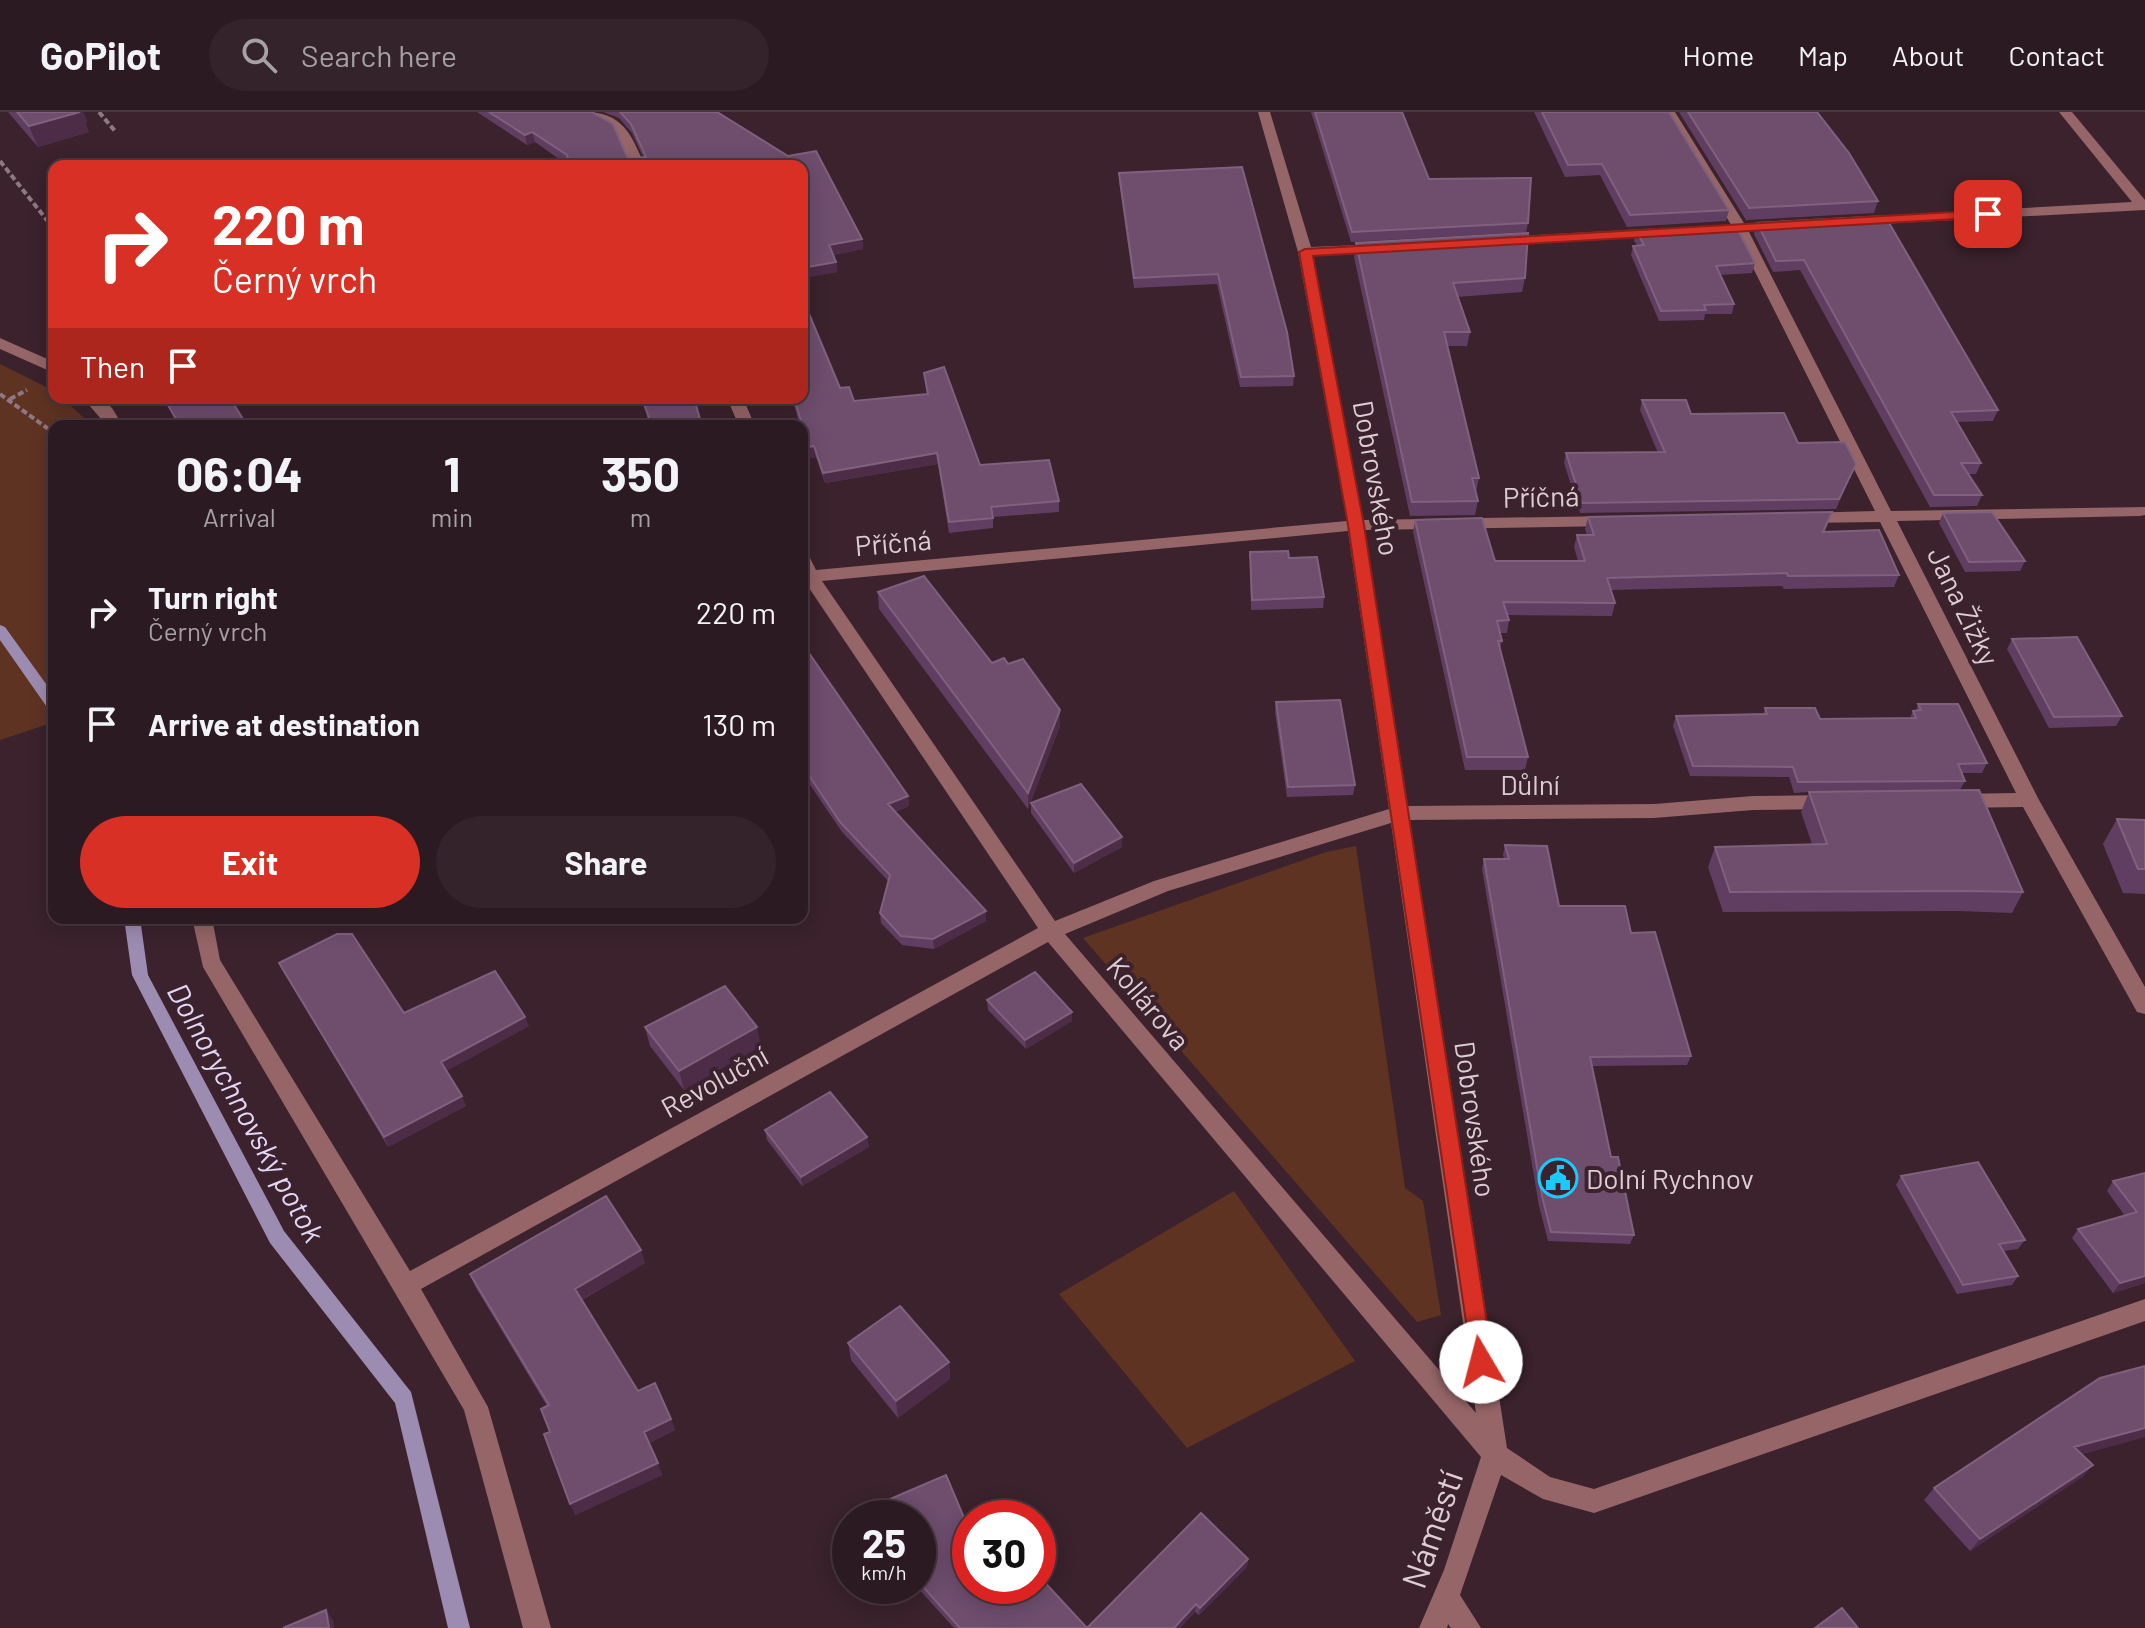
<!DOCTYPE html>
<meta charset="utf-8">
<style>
body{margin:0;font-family:Barlow,sans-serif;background:#34232a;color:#f1f3f6;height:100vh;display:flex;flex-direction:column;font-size:30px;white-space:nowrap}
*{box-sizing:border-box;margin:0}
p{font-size:26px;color:#a6a1a5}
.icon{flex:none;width:44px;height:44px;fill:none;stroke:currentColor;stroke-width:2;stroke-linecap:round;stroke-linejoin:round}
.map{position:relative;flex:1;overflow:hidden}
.drawer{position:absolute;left:48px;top:308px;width:760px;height:504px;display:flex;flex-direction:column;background:#2c1a22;border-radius:16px;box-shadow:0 4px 20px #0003,0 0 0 2px #483840}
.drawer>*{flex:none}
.hud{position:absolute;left:48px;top:48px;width:760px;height:244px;border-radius:16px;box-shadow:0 4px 20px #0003,0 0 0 2px #483840;background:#d93025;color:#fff;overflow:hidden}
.speed{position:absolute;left:832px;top:1388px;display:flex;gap:16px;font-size:40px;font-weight:700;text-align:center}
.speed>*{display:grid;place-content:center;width:104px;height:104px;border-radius:50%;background:#2c1a22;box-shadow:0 4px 20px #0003,0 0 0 2px #483840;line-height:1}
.speed small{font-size:20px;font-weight:400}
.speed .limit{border:12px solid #d22;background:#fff;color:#111}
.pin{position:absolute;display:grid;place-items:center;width:68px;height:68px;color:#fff;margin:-34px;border-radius:16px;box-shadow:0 4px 12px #0006}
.me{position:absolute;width:88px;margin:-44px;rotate:352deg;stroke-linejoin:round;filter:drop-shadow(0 0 6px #0008)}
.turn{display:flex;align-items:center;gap:28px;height:168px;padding:0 32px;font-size:36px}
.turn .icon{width:104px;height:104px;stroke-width:2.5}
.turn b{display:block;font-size:56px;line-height:68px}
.then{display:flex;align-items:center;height:76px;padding:0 32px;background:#0003;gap:16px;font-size:30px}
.eta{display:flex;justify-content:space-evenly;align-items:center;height:136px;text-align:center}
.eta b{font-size:48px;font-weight:700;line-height:56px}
.cta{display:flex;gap:16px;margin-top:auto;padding:16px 32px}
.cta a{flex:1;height:92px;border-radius:48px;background:#d93025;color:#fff;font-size:32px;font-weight:700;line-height:92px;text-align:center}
.cta a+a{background:#34232a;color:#f1f3f6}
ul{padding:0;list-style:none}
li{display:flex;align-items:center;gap:24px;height:112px;padding:0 32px}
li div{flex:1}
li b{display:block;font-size:30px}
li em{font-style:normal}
header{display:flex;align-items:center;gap:48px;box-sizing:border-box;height:112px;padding:0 40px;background:#2c1a22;border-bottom:2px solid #483840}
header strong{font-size:38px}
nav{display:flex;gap:44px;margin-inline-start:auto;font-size:28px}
.search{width:560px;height:72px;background:#34232a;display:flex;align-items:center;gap:20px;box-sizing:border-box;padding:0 28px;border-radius:44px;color:#a6a1a5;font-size:30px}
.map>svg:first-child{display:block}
.green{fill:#5f3322}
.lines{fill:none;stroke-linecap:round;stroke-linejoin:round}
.stream{fill:#9d8cb1;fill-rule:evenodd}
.path{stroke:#8e7982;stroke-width:4;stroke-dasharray:6 3;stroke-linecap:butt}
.minor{fill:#956567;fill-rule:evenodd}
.wall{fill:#603e61}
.shaded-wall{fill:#4c2c47}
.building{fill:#6e4d6d;stroke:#7f617d;stroke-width:2}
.route{fill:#d93025;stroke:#8d1f18;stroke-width:2}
.labels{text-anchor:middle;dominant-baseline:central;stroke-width:8;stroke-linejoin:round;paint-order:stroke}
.street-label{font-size:28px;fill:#ddcdd3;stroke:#3b222d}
.poi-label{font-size:28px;fill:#ddcdd3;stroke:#3b222d;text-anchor:start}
.water-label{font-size:30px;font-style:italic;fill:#e2d7f6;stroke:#3b222d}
.near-street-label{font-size:34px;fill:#ddcdd3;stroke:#3b222d}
</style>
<header>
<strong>GoPilot</strong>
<div class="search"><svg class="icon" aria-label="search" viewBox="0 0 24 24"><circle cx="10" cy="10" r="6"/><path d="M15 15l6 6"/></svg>Search here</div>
<nav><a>Home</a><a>Map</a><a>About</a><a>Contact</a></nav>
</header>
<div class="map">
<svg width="2145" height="1516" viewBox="0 0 2145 1516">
<rect width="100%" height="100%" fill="#3b222d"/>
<path class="green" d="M0,252L54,279V286H62L93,314H54V610L0,628Z
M1356,734L1405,1076L1423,1089L1441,1203L1417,1210L1083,826L1326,740Z
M1234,1079L1355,1249L1187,1336L1059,1182Z"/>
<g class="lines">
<path class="stream" d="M0,513L5,515L54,583V599L49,598L0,528Z
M124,806H140L148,863L284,1119L411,1280L470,1516H448L395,1291L270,1131L132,863Z"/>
<path class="path" d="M99,0L115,19
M0,49L54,117
M0,282L54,321
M10,287L27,278"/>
<path class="minor" d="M584,0C623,0 631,22 645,54H631L617,20Z
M1258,0H1270L1311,135L1382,132L1389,136L1382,140L1313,144L1363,408L1611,404L1619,409L1611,414L1365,418L1408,694L1654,692L1753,684L1829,683L1839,690L1829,697L1753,698L1654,706L1410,708L1507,1336L1550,1365L1594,1377L2145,1187V1209L1594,1401L1543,1387L1501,1363L1460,1483L1481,1516H1451L1448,1512L1447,1516H1419L1444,1458L1481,1345L1048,830L421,1177L488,1295L551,1516H523L464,1298L203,855L192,806H212L220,848L410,1159L1038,816L805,470L802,471V441L808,442L816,458L1347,409L1298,140ZM1348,419L1389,697L1154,769L1055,809L822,469ZM1391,711L1476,1301L1065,822L1168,779Z
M1663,0H1675L1747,116L1891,399L2145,395V403L2140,404L1897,409L2039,688L2145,875V902L2137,900L2023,695L1957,696L1947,689L1957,682L2016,681L1880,410L1803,411L1795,406L1803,401L1875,399L1733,116Z
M2059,0H2072L2145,88V98L1861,113L1854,109L1861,105L2132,90Z
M1662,116L1669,120L1667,123L1502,133L1495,129L1502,125Z
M0,226L54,250V261L0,237Z
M83,286H100L112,296L123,314H107Z
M727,286H743L755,314H739Z"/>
</g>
<path class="wall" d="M8,0H83L87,10L85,11L89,20L38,35Z
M477,0H592L613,12L628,47L643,45L632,21L619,6L603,0H717L788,44L816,39L862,127L863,137L833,143L836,150L837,160L802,166V54H569L535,30L527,33Z
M1311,0H1402L1429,67L1528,111L1526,120L1351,130Z
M1534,0H1669L1729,98L1726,109L1627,115L1600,63L1565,65Z
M1679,0H1817L1878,89L1874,101L1746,108Z
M1242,55L1294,264L1293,274L1240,275L1217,172L1134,176L1119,70V61Z
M1757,111L1998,298L1993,309L1957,310L1981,351L1976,362H1968L1982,383L1977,394L1930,395L1800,158L1773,160L1754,122Z
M1636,119L1755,151L1752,161L1720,163L1734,192L1732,202H1705L1704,208L1659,209L1631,143L1633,134L1637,133L1634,129Z
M1356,131L1525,166L1522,180L1457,185L1470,220L1467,234H1447L1479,366L1476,380L1478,389L1475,403L1410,404L1354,145Z
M924,261L980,353L1059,389V400L993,405V416L949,421L938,352L825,371L816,345L810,346L802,319V314H800L792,286H802L840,276L854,289L927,282Z
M163,286H230L243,307L246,314H179Z
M641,286H694L702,314H650Z
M1642,288L1798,331L1856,352L1836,397L1580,401L1564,351L1566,341H1658L1640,298Z
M1832,400L1825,419L1899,463L1894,475L1784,477L1782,474L1611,478L1615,491L1612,504L1507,503L1509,508L1507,521H1500L1502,529L1500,537L1528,645L1525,658H1465L1413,420L1415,408L1495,449H1578L1574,435L1577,423H1587L1585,417L1588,405Z
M1943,401L2025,449L2020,459L1965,460L1939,411Z
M1250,440L1289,446L1324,485L1323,496L1251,498L1250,450Z
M878,480L992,551L1060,614L1028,697L879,497Z
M2012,527L2122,604L2116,614L2049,616L2007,537Z
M802,531L908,684L909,694L895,700L986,799V809L934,837L902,833L881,811L880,801L889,770L842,720L802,661Z
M1276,590L1355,673L1353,683L1287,685L1275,600Z
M1918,592L1987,651L1982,661H1962L1965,669L1960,678L2023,780L2012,801L1959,799L1723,800L1708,755L1715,735L1812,732L1801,700L1809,680L1794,681L1789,665L1690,664L1673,614L1676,604L1763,603L1765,596L1820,607L1910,606L1913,599H1916Z
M1031,691L1122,725V735L1074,761L1031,701Z
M2117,707L2145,708V782L2123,781L2103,732Z
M1505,733L1559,794L1631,821L1691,944L1687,953L1592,954L1611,1045L1634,1123L1630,1132L1548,1129L1539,1094L1482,757L1484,747H1504L1503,743Z
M279,851L404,901L529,914L446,959L466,994L388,1035Z
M987,888L1072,909L1026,937L988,898Z
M645,915L761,934L684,978L650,934Z
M765,1018L867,1025L869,1035L802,1074L767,1028Z
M2145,1061V1171L2113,1181L2072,1126L2078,1117L2125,1104L2107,1079L2113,1069Z
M1901,1064L2025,1128L2018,1137L2004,1139L2018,1164L2012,1173L1957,1182L1896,1073Z
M645,1151L582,1188L638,1279L671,1307L675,1318L649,1331L662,1363L575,1403L550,1320L547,1294L475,1174L470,1162Z
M848,1231L949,1250L950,1267L898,1306L851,1248Z
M2145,1325L2082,1342L2093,1353L2082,1365L1970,1439L1924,1388L1934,1376Z
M946,1363L970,1420V1474H1038V1463L1087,1516L1201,1401L1248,1447L1247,1455L1199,1503L1195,1500L1180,1516H954L916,1474H918V1406H850V1414L848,1405Z"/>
<path class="shaded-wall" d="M76,0H83L87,10L85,11L89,20L38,35L29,14Z
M532,20L535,30L527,33L525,23Z
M862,127L863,137L830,143L829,133Z
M836,150L837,160L802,166V156Z
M814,334L816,345L810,346L809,335Z
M937,341L938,352L825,371L823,361Z
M1060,598V614L1028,697V681Z
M908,684L909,694L889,702L888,692Z
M1122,725V735L1074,761V751Z
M986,799V809L934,837L933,827Z
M1072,900V909L1026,937L1025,928Z
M525,905L529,914L445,960L441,950Z
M757,915L761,934L684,978L679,959Z
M462,984L466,994L388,1035L384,1025Z
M867,1025L869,1035L802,1074L801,1065Z
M641,1138L645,1151L579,1189L575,1177Z
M2145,1164V1171L2113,1181L2120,1171Z
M949,1250L950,1267L898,1306L896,1289Z
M671,1307L675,1318L648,1331L644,1320Z
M2145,1316V1325L2063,1347L2074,1335Z
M658,1351L662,1363L575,1403L570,1392Z
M2093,1353L2082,1365L1970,1439L1980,1427Z
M1248,1447L1247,1455L1199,1503L1200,1496Z
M1196,1492L1195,1500L1180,1516H1174Z
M326,1498L333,1508L334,1516H329Z"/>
<path class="building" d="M17,0H80L29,14Z
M489,0H592L613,12L628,47L646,45L631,12L620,0H717L788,44L816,39L862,127L829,133L836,150L802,156V54H570L567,43L532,20L525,23Z
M1315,0H1402L1429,67L1531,66L1528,111L1352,120Z
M1542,0H1669L1729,98L1630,103L1602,52L1568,53Z
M1688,0H1817L1849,41L1878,89L1749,96Z
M1242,55L1287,220L1294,264L1241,265L1218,162L1134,166L1119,61Z
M1885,104L1998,298L1951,300L1981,351H1961L1982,383H1934L1804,148L1776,149L1757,111Z
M1736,114L1755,151L1716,154L1734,192L1704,193L1706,198L1661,199L1633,134L1644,133L1636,119Z
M1528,121L1525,166L1453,171L1470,220H1444L1479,366H1472L1478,389L1412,390L1356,131Z
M802,185L840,276L849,275L854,289L928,282L924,261L944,255L980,353L1049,348L1059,389L991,395L993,406L949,410L937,341L823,361L814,334L809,335L794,286H802Z
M164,286H230L243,307L239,308L242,314H180Z
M642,286H694L702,314H652Z
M1642,288H1686L1691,302L1784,301L1798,331L1845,330L1856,352L1839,387L1582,391L1566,341L1665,340Z
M1832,400L1823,420L1879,418L1899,463L1788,464L1787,461L1607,466L1615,491L1503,490L1509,508L1497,509L1502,529H1498L1528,645H1467L1415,408L1482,406L1495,449H1585L1577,423H1594L1588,405Z
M1992,400L2025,449L1969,450L1943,401Z
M1288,439L1289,446L1317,445L1324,485L1252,488L1250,440Z
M924,464L992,551L1004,546L1008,552L1023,547L1060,598L1028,681L878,480Z
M2077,525L2122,604L2054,605L2012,527Z
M802,531L908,684L888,692L986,799L933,827L901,824L880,801L890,763L840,710L802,653Z
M1340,588L1355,673L1288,675L1276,590Z
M1918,592H1958L1987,651L1958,652L1965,669L1798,670L1793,655L1693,654L1676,604L1767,602L1765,596H1815L1820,607L1916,606L1913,599L1921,598Z
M1081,672L1122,725L1074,751L1031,691Z
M1979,678L2023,780L1969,779L1730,780L1715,735L1827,732L1809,680Z
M2117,707L2145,708V757H2138Z
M1505,733L1547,734L1559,794H1625L1631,821L1655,820L1691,944L1590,945L1611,1045H1618L1634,1123L1551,1120L1542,1084L1484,747H1509Z
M337,822H352L404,901L495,859L525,905L441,950L462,984L384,1025L279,851Z
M1035,860L1072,900L1025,928L987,888Z
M725,874L757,915L679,959L645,915Z
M830,980L867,1025L801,1065L765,1018Z
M1978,1050L2025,1128L1999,1132L2018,1164L1963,1173L1901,1064Z
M2145,1061V1164L2120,1171L2078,1117L2137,1100L2113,1069Z
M606,1084L641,1138L575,1177L638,1279L655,1271L671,1307L644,1320L658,1351L570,1392L544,1322L550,1320L541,1297L549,1293L470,1162Z
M900,1194L949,1250L896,1289L848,1231Z
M2145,1254V1316L2074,1335L2093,1353L1980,1427L1934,1376L2100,1266Z
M946,1363L970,1420V1474H1038V1463L1087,1516L1201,1401L1248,1447L1200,1496L1196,1492L1174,1516H960L918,1469V1406H850V1409L848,1405Z
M1842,1496L1858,1516H1815Z
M326,1498L329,1516H283Z"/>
<path class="route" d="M1988,98L1992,99V105L1313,144L1364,413L1493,1250L1489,1257L1481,1260L1473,1257L1348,413L1299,140L1305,137Z"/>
<defs>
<g id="civic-ring" transform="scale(2)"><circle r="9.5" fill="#3b222d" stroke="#1bcafc" stroke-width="1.5"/><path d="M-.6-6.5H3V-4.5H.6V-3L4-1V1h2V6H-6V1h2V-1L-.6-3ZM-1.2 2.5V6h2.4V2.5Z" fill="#1bcafc"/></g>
</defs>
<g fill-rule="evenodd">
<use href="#civic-ring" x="1558" y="1066"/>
</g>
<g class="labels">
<g class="street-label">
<text transform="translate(1377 366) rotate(80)">Dobrovského</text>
<text transform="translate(1541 384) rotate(-1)">Příčná</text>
<text transform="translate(893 430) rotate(-5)">Příčná</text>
<text transform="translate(1964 494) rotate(64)">Jana Žižky</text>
<text x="1530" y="672">Důlní</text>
<text transform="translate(1149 891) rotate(50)">Kollárova</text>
<text transform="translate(714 969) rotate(-29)">Revoluční</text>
<text transform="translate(1476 1007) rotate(82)">Dobrovského</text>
</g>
<g class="poi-label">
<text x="1586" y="1066">Dolní Rychnov</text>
</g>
<g class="water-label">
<text transform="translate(247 1000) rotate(61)">Dolnorychnovský potok</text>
</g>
<g class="near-street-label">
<text transform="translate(1431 1417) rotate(-71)">Náměstí</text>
</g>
</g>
</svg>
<div class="speed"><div>25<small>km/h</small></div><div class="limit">30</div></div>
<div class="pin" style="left:1988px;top:102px;background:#d93025"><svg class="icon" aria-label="arrive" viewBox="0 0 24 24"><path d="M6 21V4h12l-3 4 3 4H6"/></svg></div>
<svg class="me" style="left:1481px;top:1250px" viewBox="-20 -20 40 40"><circle r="19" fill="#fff"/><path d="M0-13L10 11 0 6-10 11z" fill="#d93025"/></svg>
<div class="hud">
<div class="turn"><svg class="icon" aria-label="right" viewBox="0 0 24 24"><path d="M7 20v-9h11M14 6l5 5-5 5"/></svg><div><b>220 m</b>Černý vrch</div></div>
<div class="then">Then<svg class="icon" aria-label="arrive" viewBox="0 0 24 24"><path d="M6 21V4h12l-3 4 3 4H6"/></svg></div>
</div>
<section class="drawer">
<div class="eta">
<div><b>06:04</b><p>Arrival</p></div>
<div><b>1</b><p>min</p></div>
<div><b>350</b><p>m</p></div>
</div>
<ul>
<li><svg class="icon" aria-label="right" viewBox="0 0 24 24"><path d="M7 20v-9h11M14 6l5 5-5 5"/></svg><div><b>Turn right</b><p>Černý vrch</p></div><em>220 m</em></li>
<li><svg class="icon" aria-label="arrive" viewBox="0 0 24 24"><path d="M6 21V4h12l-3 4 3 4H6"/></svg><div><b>Arrive at destination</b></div><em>130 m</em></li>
</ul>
<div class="cta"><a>Exit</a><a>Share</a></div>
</section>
</div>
